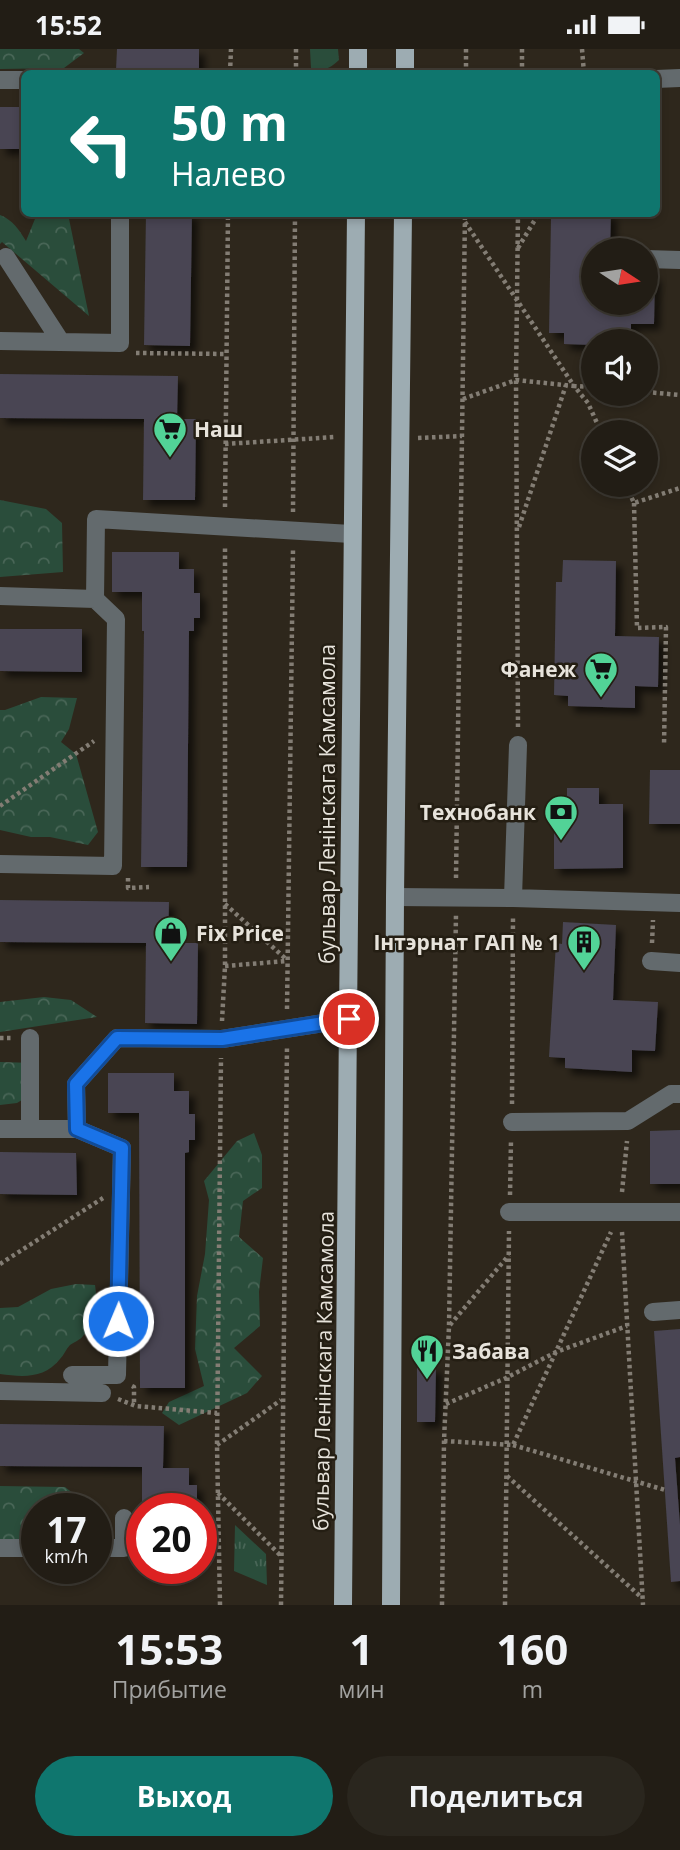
<!DOCTYPE html>
<html lang="ru">
<meta charset="utf-8">
<style>
body{margin:0;font-family:"Open Sans",sans-serif;background:#2a261e;color:#f1f3f6;height:100vh;display:flex;flex-direction:column;font-size:26px;white-space:nowrap}
*{box-sizing:border-box;margin:0}
p{font-size:23px;color:#a2a2a0}
.icon{flex:none;width:38px;height:38px;fill:none;stroke:currentColor;stroke-width:2;stroke-linecap:round;stroke-linejoin:round}
.map{position:relative;height:1556px;overflow:hidden}
.drawer{display:flex;flex-direction:column;background:#221d15;flex:1}
.drawer>*{flex:none}
.banner{position:absolute;left:21px;top:21px;width:639px;height:147px;border-radius:10px;box-shadow:0 4px 10px #0003,0 0 0 2px #3f3b34;background:#0f766e;color:#fff;overflow:hidden}
.needle{width:46px;rotate:102deg}
.controls{position:absolute;left:581px;top:189px;display:grid;gap:14px}
.controls a{display:grid;place-items:center;width:77px;height:77px;border-radius:50%;background:#221d15;box-shadow:0 4px 10px #0003,0 0 0 2px #3f3b34;font-size:35px}
.speed{position:absolute;left:21px;top:1444px;display:flex;gap:14px;font-size:35px;font-weight:700;text-align:center}
.speed>*{display:grid;place-content:center;width:91px;height:91px;border-radius:50%;background:#221d15;box-shadow:0 4px 10px #0003,0 0 0 2px #3f3b34;line-height:1}
.speed small{font-size:18px;font-weight:400}
.speed .limit{border:10px solid #d22;background:#fff;color:#111}
.pin{position:absolute;display:grid;place-items:center;width:60px;height:60px;color:#fff;margin:-30px;border:4px solid #fff;border-radius:50%;box-shadow:0 2px 7px #0007}
.me{position:absolute;width:77px;margin:-38px;rotate:1deg;stroke-linejoin:round;filter:drop-shadow(0 0 5px #0008)}
.turn{display:flex;align-items:center;gap:24px;height:147px;padding:0 35px;font-size:32px}
.turn .icon{width:91px;height:91px;stroke-width:2.5}
.turn b{display:block;font-size:49px;line-height:60px}
.eta{display:flex;justify-content:space-evenly;align-items:center;height:119px;text-align:center}
.eta b{font-size:42px;font-weight:700;line-height:49px}
.action{display:flex;gap:14px;margin-top:auto;padding:14px 35px}
.action a{flex:1;height:80px;border-radius:42px;background:#0f766e;color:#fff;font-size:28px;font-weight:700;line-height:80px;text-align:center}
.action a+a{background:#2a261e;color:#f1f3f6}
.status{display:flex;justify-content:space-between;align-items:center;height:49px;padding:0 35px;background:#221d15;direction:ltr}
.status svg{height:19px;fill:currentColor}
.map>svg:first-child{display:block}
.grass{fill:url(#grass-tufts)}
.forest{fill:url(#forest-crowns)}
.building{fill:#484552;filter:url(#shadow)}
.lines{fill:none;stroke-linecap:round;stroke-linejoin:round}
.path{stroke:#837d74;stroke-width:4.5;stroke-dasharray:3.5 3.5;stroke-linecap:butt}
.minor{stroke:#636a6d;stroke-width:18}
.major{stroke:#9dacb2;stroke-width:18}
.route-casing{stroke:#114b97;stroke-width:18}
.route{stroke:#1a73e8;stroke-width:12}
.labels{text-anchor:middle;dominant-baseline:central;stroke-width:5;stroke-linejoin:round;paint-order:stroke}
.poi-label{font-size:21px;font-weight:bold;fill:#e7e3db;stroke:#241e13;text-anchor:start}
.street-label{font-size:21px;fill:#e7e3db;stroke:#241e13}
</style>
<div class="status"><b>15:52</b><svg viewBox="0 0 49 12"><path d="M0 12V9h3v3zM5 12V6h3v6zM10 12V3h3v9zM15 12V0h3v12zM26 1h20v11H26zM47 4h2v5h-2z"/></svg></div>
<div class="map">
<svg width="680" height="1556" viewBox="0 0 680 1556">
<defs>
<pattern id="grass-tufts" width="24" height="20" patternUnits="userSpaceOnUse" patternTransform="scale(1.75)"><rect width="24" height="20" fill="#2a4d3b"/><path d="M3 7l-1-3M5 7V3M7 7l1-3M15 17l-1-3M17 17v-4M19 17l1-3" fill="none" stroke="#496657"/></pattern>
<pattern id="forest-crowns" width="20" height="18" patternUnits="userSpaceOnUse" patternTransform="scale(1.75)"><rect width="20" height="18" fill="#2a4d3b"/><path d="M2 6a3 3 0 1 1 6 0M12 15a3 3 0 1 1 6 0" fill="none" stroke="#496657"/></pattern>
<filter id="shadow"><feDropShadow dx="6" dy="6" stdDeviation="3.5" flood-color="#0009"/></filter>
</defs>
<rect width="100%" height="100%" fill="#2e271c"/>
<path class="grass" d="M310,0H338L339,11C329,20 323,23 311,19Z
M235,1476L266,1505L267,1536L234,1522Z"/>
<path class="forest" d="M0,0H79L84,4L64,19L0,20Z
M37,165H68L89,267L2,193L0,195V166C13,171 19,181 26,192Z
M0,451L46,460L62,474L63,523L0,528Z
M41,648L77,649L69,680L61,693L76,705L98,783L88,796L50,788H31L0,781V661H5Z
M44,948L71,951L97,968L0,983V953Z
M0,1013L36,1014L30,1046L17,1054L0,1056Z
M254,1084L262,1106V1139L243,1152L239,1188L263,1209L259,1243L260,1277L234,1299L262,1327L247,1344L179,1376L162,1364L169,1353L204,1337L195,1300L197,1247L205,1205L209,1151L204,1132L237,1092Z
M76,1235L95,1236C98,1254 96,1272 83,1287C80,1291 74,1293 70,1296C66,1300 64,1306 60,1310C44,1330 23,1328 0,1325V1259L18,1258L51,1240Z
M0,1437L65,1438L92,1459L37,1460V1502L0,1508Z"/>
<path class="building" d="M117,0H199V22H205V24H147V21H116Z
M0,58H24V100H0Z
M146,164H192L190,297L144,296Z
M558,164H611L610,201H593V254H646V226H655L654,275H631V292H593V296L564,295V284H549L551,170H557Z
M0,325L178,327L177,370H196L195,451H143L144,370L0,369Z
M112,503H179V520H194V544H200V569H194V582H189L187,818H141L144,582H142V543H112Z
M563,511L616,512L615,587L659,588L658,638L635,637V659L568,657V647L554,646L556,533H562Z
M0,580H82V623L0,622Z
M650,721H680V775H649Z
M567,739H599V755H623V819L554,820V758H567Z
M0,851L169,853L168,894H198L197,975L145,974L146,894L0,893Z
M563,873L616,876L613,951L658,953L655,1002L632,1001V1023L565,1019V1009L549,1008L556,894L562,895Z
M108,1024H174V1042H189V1065H195V1091H189V1103L185,1104V1339H140L139,1064H108Z
M680,1081V1135H650V1082Z
M0,1103L76,1104L77,1146L0,1145Z
M680,1280V1408L675,1409L680,1476V1532L671,1533L654,1282Z
M417,1318H436L435,1373H417Z
M0,1375L164,1377L163,1419H189V1436H197V1453H188V1460H142V1418L0,1417Z"/>
<g class="lines">
<path class="path" d="M296,0V24
M466,0V24
M522,0V24
M582,0L584,24
M230,24L231,0
M465,173L574,337L593,338
M518,199L539,164
M136,304L227,305
M646,343L680,346
M463,350L516,331L574,337L588,354L601,383
M418,389L462,387
M225,395L335,388
M626,436L634,454L680,439
M634,454L637,579L666,578L664,697
M225,458L228,164
M293,463L295,164
M519,478L566,336
M518,678L516,331L518,164
M0,757L94,692
M128,829V839L149,838
M456,829L465,164
M225,855L287,911
M652,894L653,871
M225,917L287,912
M287,960L293,500
M222,972L225,917V498
M0,989H12
M512,1055L513,867
M622,1143L627,1092
M510,1146L511,1091
M622,1183L643,1556
M0,1215L103,1149
M450,1276L509,1206
M132,1337L134,1338V1356
M118,1350L136,1357L217,1364
M446,1355L506,1329L556,1303L627,1277
M444,1392L513,1396L611,1183
M217,1396L281,1351
M513,1396L665,1441
M507,1427L641,1548
M218,1444L281,1507
M201,1494H219
M220,1556L217,1396L221,1009
M281,1556L287,997
M442,1556L444,1392L449,1277L456,865
M505,1556L509,1182"/>
<path class="minor" d="M656,30L680,29
M0,31H24
M6,208L61,293
M646,210L680,211
M0,292L120,294V164
M0,547L95,550L116,570L113,817L0,815
M95,550L96,470L351,485
M395,848L513,849L680,854
M513,849L518,696
M651,912L680,914
M512,1073L628,1072L671,1045H680
M0,1080H77L122,1099L117,1326H72
M30,1080V989
M77,1080L76,1035L117,989L222,990L349,970
M509,1163H680
M653,1263L680,1261
M0,1342L102,1344
M0,1499H37
M96,1499H124V1469"/>
<path class="major" d="M405,0V24
M358,24V0
M343,1556C348,1092 349,628 356,164
M391,1556L395,848L403,164"/>
</g>
<g class="lines">
<g class="route-casing">
<path id="route" d="M118,1272L122,1099L77,1080L76,1035L117,989L222,990L349,970"/>
</g>
<use href="#route" class="route"/>
</g>
<defs>
<g id="supermarket-pin" transform="scale(1.75)"><path d="M0 17L-7.5 6A9.5 9.5 0 1 1 7.5 6Z" fill="#52d397" stroke="#241e13"/><path d="M-6-5.5h2.5l.6 2H6L4.5 2H-2.5L-4.4-4H-6ZM-1.5 3.2a1.3 1.3 0 1 0 .1 0ZM3 3.2a1.3 1.3 0 1 0 .1 0Z" fill="#111"/></g>
<g id="bank-pin" transform="scale(1.75)"><path d="M0 17L-7.5 6A9.5 9.5 0 1 1 7.5 6Z" fill="#52d397" stroke="#241e13"/><path d="M-6-4H6V4H-6ZM0-2.3a2.3 2.3 0 1 0 0 4.6a2.3 2.3 0 1 0 0-4.6Z" fill="#111"/></g>
<g id="shop-pin" transform="scale(1.75)"><path d="M0 17L-7.5 6A9.5 9.5 0 1 1 7.5 6Z" fill="#52d397" stroke="#241e13"/><path d="M-5-2.5h2.3a2.7 3.5 0 0 1 5.4 0H5L5.5 6h-11ZM-1.5-2.5h3a1.5 2.3 0 0 0-3 0Z" fill="#111"/></g>
<g id="building-pin" transform="scale(1.75)"><path d="M0 17L-7.5 6A9.5 9.5 0 1 1 7.5 6Z" fill="#52d397" stroke="#241e13"/><path d="M-4-6H4V6H1V3H-1V6H-4ZM-2.5-4.3h1.7v1.8h-1.7ZM.8-4.3h1.7v1.8H.8ZM-2.5-1h1.7V.8h-1.7ZM.8-1h1.7V.8H.8Z" fill="#111"/></g>
<g id="restaurant-pin" transform="scale(1.75)"><path d="M0 17L-7.5 6A9.5 9.5 0 1 1 7.5 6Z" fill="#52d397" stroke="#241e13"/><path d="M-5-6h1v4h1v-4h1v4h1v-4h1v5L-1.5 .5V6h-2V.5L-5-1ZM5-6V6H3V1.5H1.5Q1.5-4 5-6Z" fill="#111"/></g>
</defs>
<g fill-rule="evenodd">
<use href="#supermarket-pin" x="170" y="380"/>
<use href="#supermarket-pin" x="601" y="620"/>
<use href="#bank-pin" x="561" y="763"/>
<use href="#shop-pin" x="171" y="884"/>
<use href="#building-pin" x="584" y="893"/>
<use href="#restaurant-pin" x="427" y="1302"/>
</g>
<g class="labels">
<g class="poi-label">
<text x="194" y="380">Наш</text>
<text x="576" y="620" text-anchor="end">Фанеж</text>
<text x="536" y="763" text-anchor="end">Технобанк</text>
<text x="196" y="884">Fix Price</text>
<text x="560" y="893" text-anchor="end">Інтэрнат ГАП № 1</text>
<text x="452" y="1302">Забава</text>
</g>
<g class="street-label">
<text transform="translate(327 755) rotate(-90)">бульвар Ленінскага Камсамола</text>
<text transform="translate(323 1322) rotate(-89)">бульвар Ленінскага Камсамола</text>
</g>
</g>
</svg>
<div class="controls">
<a><svg class="needle" viewBox="-14 -14 28 28"><path d="M0-13l5 13h-10z" fill="#e53935"/><path d="M0 13l5-13h-10z" fill="#a2a2a0"/></svg></a>
<a><svg class="icon" aria-label="sound" viewBox="0 0 24 24"><path d="M4 9h4l5-4v14l-5-4H4zM17 9q2 3 0 6"/></svg></a>
<a><svg class="icon" aria-label="layers" viewBox="0 0 24 24"><path d="M12 4l9 5-9 5-9-5zM3 14l9 5 9-5"/></svg></a>
</div>
<div class="speed"><div>17<small>km/h</small></div><div class="limit">20</div></div>
<div class="pin" style="left:349px;top:970px;background:#d93025"><svg class="icon" aria-label="arrive" viewBox="0 0 24 24"><path d="M6 21V4h12l-3 4 3 4H6"/></svg></div>
<svg class="me" style="left:118px;top:1272px" viewBox="-20 -20 40 40"><circle r="17" fill="#1a73e8" stroke="#fff" stroke-width="3"/><path d="M0-11L8 9 0 5-8 9z" fill="#fff"/></svg>
<div class="banner">
<div class="turn"><svg class="icon" aria-label="left" viewBox="0 0 24 24"><path d="M17 20v-9H6M10 6l-5 5 5 5"/></svg><div><b>50 m</b>Налево</div></div>
</div>
</div>
<section class="drawer">
<div class="eta">
<div><b>15:53</b><p>Прибытие</p></div>
<div><b>1</b><p>мин</p></div>
<div><b>160</b><p>m</p></div>
</div>
<div class="action"><a>Выход</a><a>Поделиться</a></div>
</section>
